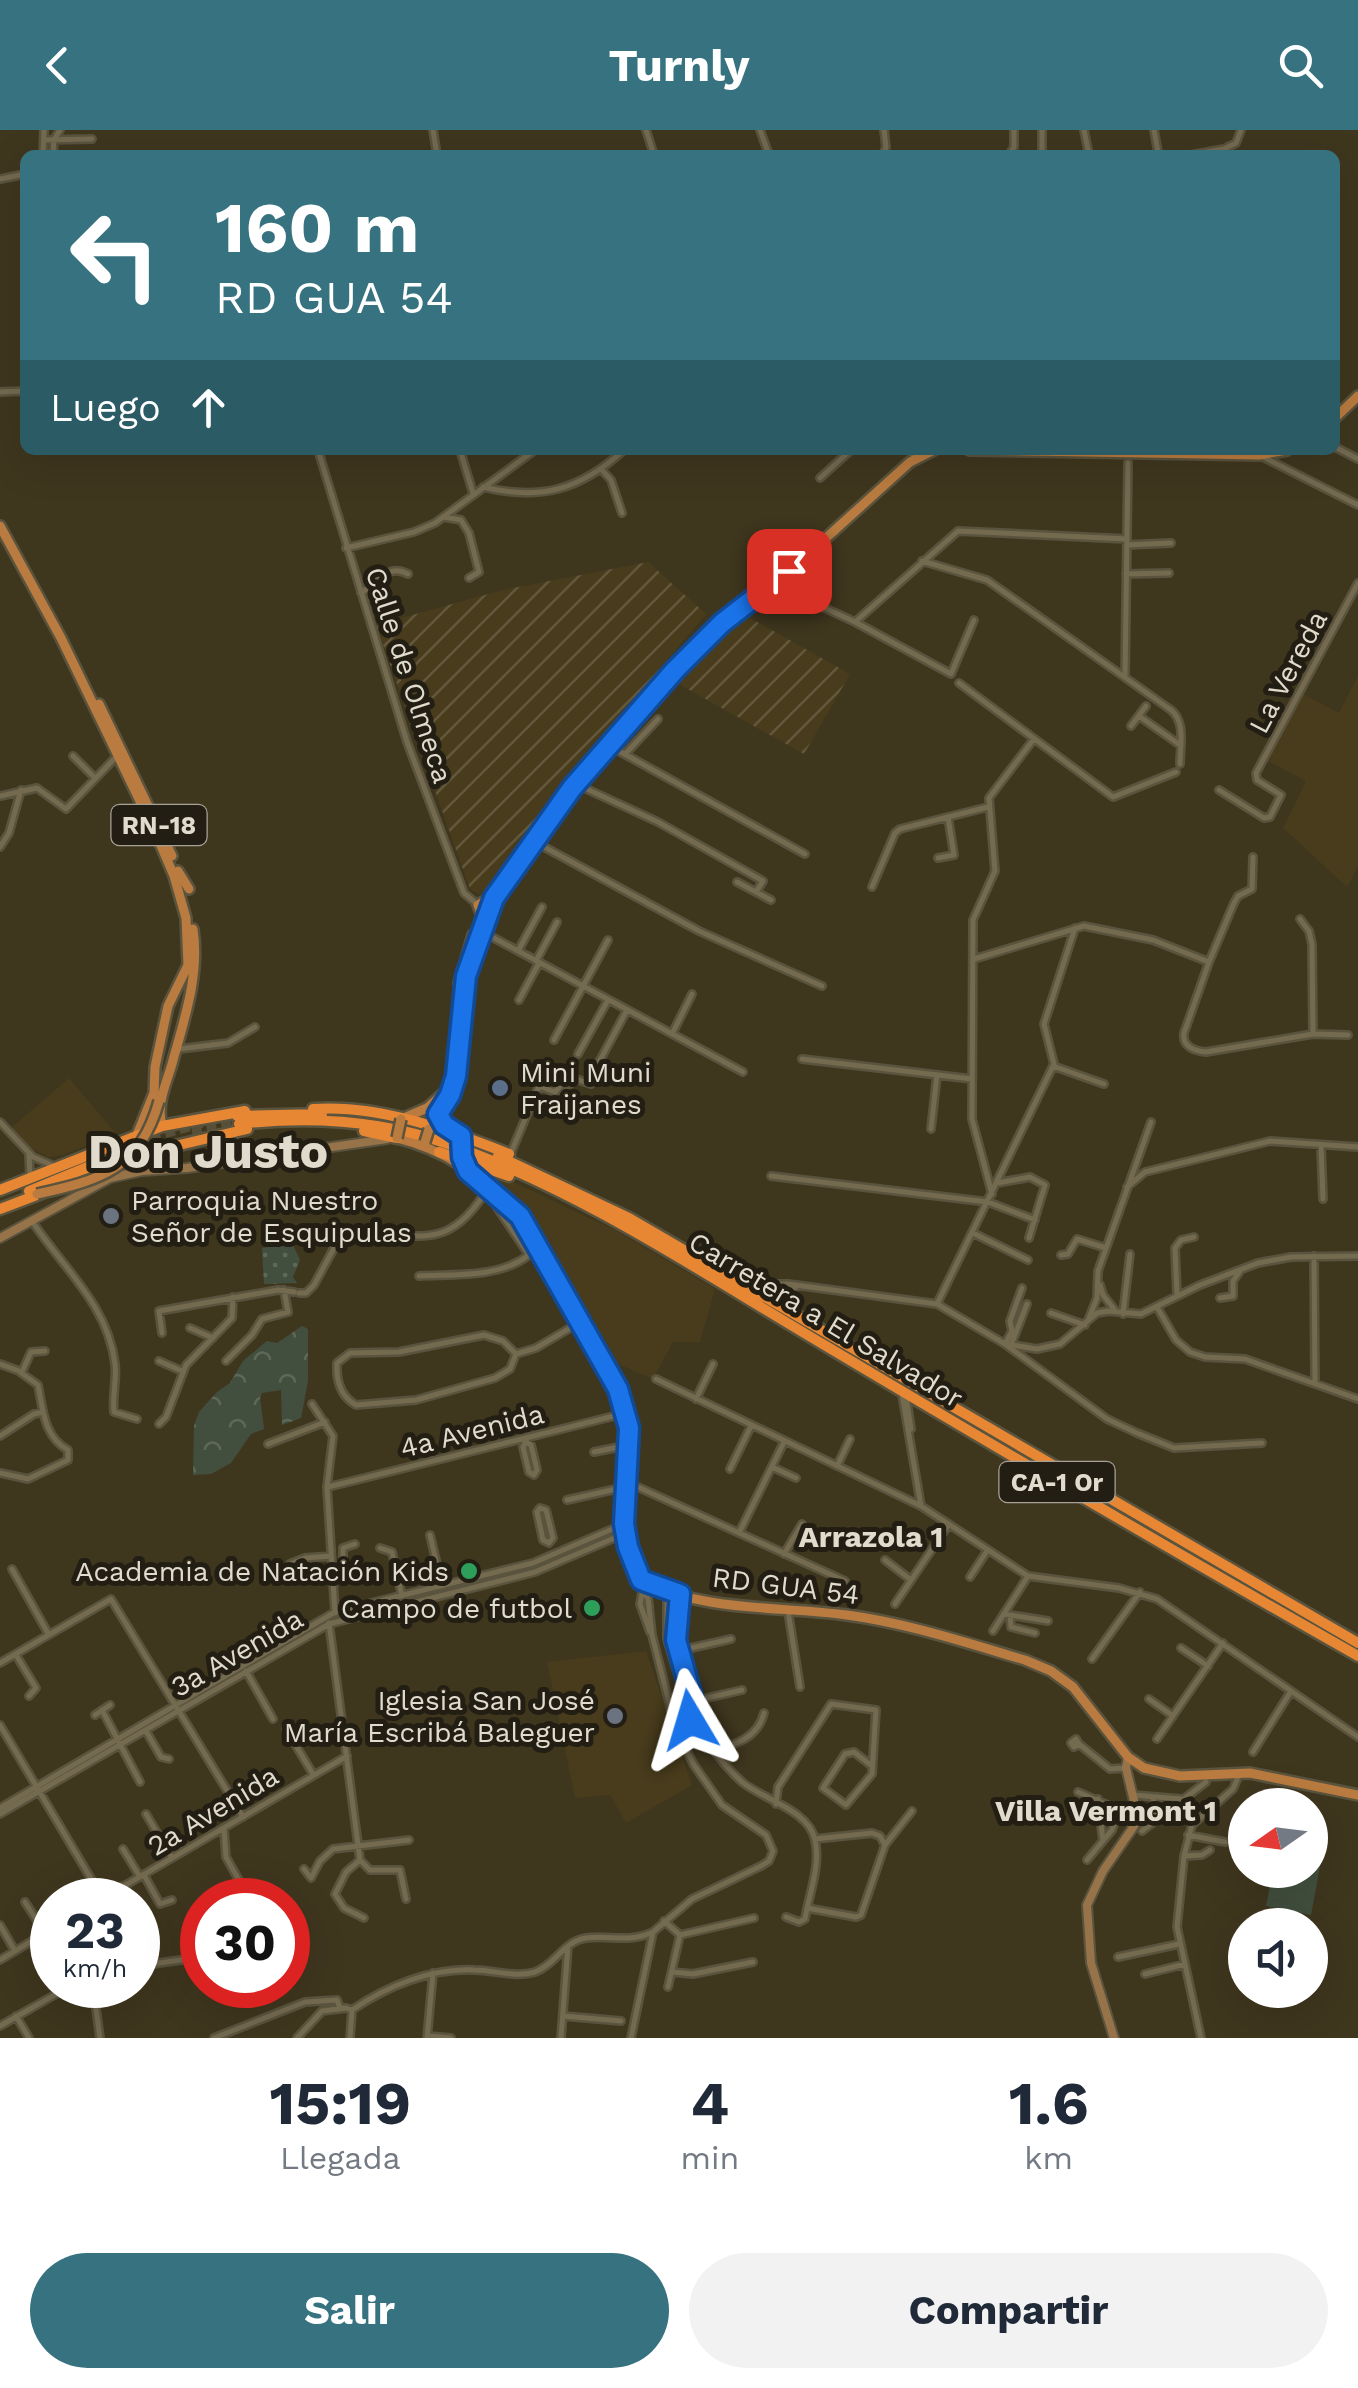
<!DOCTYPE html>
<html lang="es">
<meta charset="utf-8">
<style>
body{margin:0;font-family:"Work Sans",sans-serif;background:#f2f2f3;color:#1f2937;height:100vh;display:flex;flex-direction:column;font-size:38px;white-space:nowrap}
*{box-sizing:border-box;margin:0}
p{font-size:32px;color:#747a83}
.icon{flex:none;width:55px;height:55px;fill:none;stroke:currentColor;stroke-width:2;stroke-linecap:round;stroke-linejoin:round}
.map{position:relative;height:1908px;overflow:hidden}
.details{display:flex;flex-direction:column;background:#fff;flex:1}
.details>*{flex:none}
.guide{position:absolute;left:20px;top:20px;width:1320px;height:305px;border-radius:15px;box-shadow:0 10px 40px #0002;background:#36727f;color:#fff;overflow:hidden}
.needle{width:65px;rotate:256deg}
.buttons{position:absolute;left:1228px;top:1658px;display:grid;gap:20px}
.buttons a{display:grid;place-items:center;width:100px;height:100px;border-radius:50%;background:#fff;box-shadow:0 10px 40px #0002;font-size:50px}
.speed{position:absolute;left:30px;top:1748px;display:flex;gap:20px;font-size:50px;font-weight:700;text-align:center}
.speed>*{display:grid;place-content:center;width:130px;height:130px;border-radius:50%;background:#fff;box-shadow:0 10px 40px #0002;line-height:1}
.speed small{font-size:25px;font-weight:400}
.speed .limit{border:15px solid #d22;background:#fff;color:#111}
.pin{position:absolute;display:grid;place-items:center;width:85px;height:85px;color:#fff;margin:-42px;border-radius:20px;box-shadow:0 5px 15px #0006}
.me{position:absolute;width:110px;margin:-55px;rotate:353deg;stroke-linejoin:round;filter:drop-shadow(0 0 8px #0008)}
.turn{display:flex;align-items:center;gap:35px;height:210px;padding:0 30px;font-size:45px}
.turn .icon{width:130px;height:130px;stroke-width:2.5}
.turn b{display:block;font-size:70px;line-height:85px}
.then{display:flex;align-items:center;height:95px;padding:0 30px;background:#0003;gap:20px;font-size:38px}
.eta{display:flex;justify-content:space-evenly;align-items:center;height:170px;text-align:center}
.eta b{font-size:60px;font-weight:700;line-height:70px}
.action{display:flex;gap:20px;margin-top:auto;padding:20px 30px}
.action a{flex:1;height:115px;border-radius:60px;background:#36727f;color:#fff;font-size:40px;font-weight:700;line-height:115px;text-align:center}
.action a+a{background:#f2f2f3;color:#1f2937}
header{display:flex;justify-content:space-between;align-items:center;height:130px;padding:0 30px;background:#36727f;color:#fff;font-size:45px;font-weight:700}
.map>svg:first-child{display:block}
.built{fill:#483c1c}
.industrial{fill:url(#industrial-furrows)}
.grass{fill:url(#grass-dots)}
.forest{fill:url(#forest-crowns)}
.green{fill:#424f3e}
.lines{fill:none;stroke-linecap:round;stroke-linejoin:round}
.highway-tunnel{stroke:#574f38;stroke-width:10;stroke-dasharray:10 5;stroke-linecap:butt}
.street-casing{stroke:#5a533d;stroke-width:10}
.secondary-casing{stroke:#5a533d;stroke-width:12}
.primary-casing{stroke:#5a533d;stroke-width:14}
.highway-casing{stroke:#5a533d;stroke-width:15}
.street{stroke:#746a50;stroke-width:5}
.secondary{stroke:#967348;stroke-width:8}
.primary{stroke:#b97b3f;stroke-width:9}
.highway{stroke:#e78734;stroke-width:10}
.street-bridge-casing{stroke:#5a533d;stroke-width:10;stroke-linecap:butt}
.primary-bridge-casing{stroke:#5a533d;stroke-width:14;stroke-linecap:butt}
.street-bridge{stroke:#746a50;stroke-width:5}
.primary-bridge{stroke:#b97b3f;stroke-width:9}
.route-casing{stroke:#114b97;stroke-width:25}
.route{stroke:#1a73e8;stroke-width:18}
.service-dot{fill:#5c6f8a;stroke:#221e14;stroke-width:4}
.worship-dot{fill:#6b7280;stroke:#221e14;stroke-width:4}
.leisure-dot{fill:#2e9e5b;stroke:#221e14;stroke-width:4}
.labels{text-anchor:middle;dominant-baseline:central;stroke-width:10;stroke-linejoin:round;paint-order:stroke}
.shield{fill:#221e14;stroke:#a7a295;stroke-width:2.5}
.shield-label{font-size:25px;font-weight:bold;fill:#e0dbcc}
.street-label{font-size:28px;fill:#e0dbcc;stroke:#221e14}
.poi-label{font-size:28px;fill:#e0dbcc;stroke:#221e14;text-anchor:end}
.neighbourhood-label{font-size:30px;font-weight:bold;fill:#e0dbcc;stroke:#221e14}
.town-label{font-size:48px;font-weight:bold;fill:#e0dbcc;stroke:#221e14}
</style>
<header><svg class="icon" aria-label="back" viewBox="0 0 24 24"><path d="M15 5l-7 7 7 7"/></svg>Turnly<svg class="icon" aria-label="search" viewBox="0 0 24 24"><circle cx="10" cy="10" r="6"/><path d="M15 15l6 6"/></svg></header>
<div class="map">
<svg width="1358" height="1908" viewBox="0 0 1358 1908">
<defs>
<pattern id="industrial-furrows" width="10" height="10" patternUnits="userSpaceOnUse" patternTransform="scale(2.5)"><rect width="10" height="10" fill="#483c1c"/><path d="M-1 1l2-2M0 10L10 0M9 11l2-2" fill="none" stroke="#62583c"/></pattern>
<pattern id="grass-dots" width="8" height="8" patternUnits="userSpaceOnUse" patternTransform="scale(2.5)"><rect width="8" height="8" fill="#424f3e"/><path d="M2 2h.1M6 6h.1" fill="none" stroke="#5d6859" stroke-width="1.8" stroke-linecap="round"/></pattern>
<pattern id="forest-crowns" width="20" height="18" patternUnits="userSpaceOnUse" patternTransform="scale(2.5)"><rect width="20" height="18" fill="#424f3e"/><path d="M2 6a3 3 0 1 1 6 0M12 15a3 3 0 1 1 6 0" fill="none" stroke="#5d6859"/></pattern>
</defs>
<rect width="100%" height="100%" fill="#3f361e"/>
<path class="built" d="M1358,546V737L1347,757L1283,698L1306,651L1268,631L1303,564L1339,583Z
M69,948L116,1004L63,1025L48,1027L31,1018L11,998Z
M492,1042L615,1100L715,1159L700,1212H673L653,1249L611,1231L525,1084L492,1050Z
M646,1521L692,1655L626,1693L610,1665L575,1668L547,1532Z"/>
<path class="industrial" d="M648,432L706,484L562,654L482,766L470,759L376,495L503,460Z
M745,485L850,544L804,624L677,553L694,527Z"/>
<path class="grass" d="M292,1113L300,1130L293,1147L297,1153L264,1154L262,1118Z"/>
<path class="forest" d="M302,1196L308,1199V1251L301,1288L282,1295L281,1260L262,1263L260,1268L264,1299L251,1304L231,1333L211,1344L193,1345L194,1296L199,1282L217,1262L230,1253L243,1231L267,1211L277,1213Z"/>
<path class="green" d="M1310,1696L1327,1699L1311,1785L1266,1776L1273,1740H1310Z"/>
<g class="lines">
<path class="highway-tunnel" d="M192,1002L239,994
M136,1011L202,993
M87,1037L142,1015"/>
<g class="street-casing">
<path id="street" d="M433,0L437,25
M646,0L654,25
M760,0L769,25
M1042,0V25
M1084,0L1089,25
M1154,0L1158,22
M44,10L92,9
M43,25L44,0
M53,25L54,10L60,0
M883,25L886,17L884,0
M1009,25L1014,17V0
M1191,25L1224,19L1236,13L1241,0
M0,49L25,44
M0,262L25,261
M1335,317L1358,329
M318,320L407,612L464,763L478,775
M460,320L473,363
M909,320L915,328
M1261,326L1358,375
M602,340L611,350L622,383
M820,348L851,320
M483,357C540,371 580,360 624,320
M444,387L461,390L469,403L479,442L469,448
M1127,415L1171,413
M346,418L414,402L435,393L535,320
M922,431L987,450L1171,580C1186,592 1180,616 1180,634
M1126,444L1169,443
M777,450L814,471
M775,455L855,492L951,544L974,490
M361,463C376,453 388,433 408,444
M855,492L958,401L1127,409
M1125,547L1128,333
M959,553L1113,667L1176,642
M1139,586L1180,615
M1131,596L1146,576
M608,615L805,724
M626,623L658,589
M73,626L95,648
M578,655L658,692L763,751L756,762
M1219,660L1264,688L1270,687L1281,665L1257,650L1256,643L1358,453
M0,666L37,658L66,679L117,626
M535,712L699,801L822,856
M0,717L9,703L21,660
M1253,727L1252,759L1238,766L1234,773L1209,832L1184,903C1182,917 1195,921 1206,922L1313,904L1348,905
M938,728L954,725L948,687
M737,752L771,770
M872,757L895,703L900,699L988,677
M1300,789L1309,801L1312,814L1313,904
M481,801L743,942
M518,821L542,777
M974,829L1084,796L1153,810L1209,832
M536,831L557,792
M519,870L539,833
M672,904L692,864
M554,910L608,810
M179,919L228,913L255,897
M578,924L608,870
M802,929L972,949
M598,934L627,880
M1053,936L1104,954
M0,992L33,1027L54,1036
M931,999L937,945
M1321,1017L1323,1069
M29,1025L30,1045
M510,1025L539,956L555,962L562,954H570L576,949L591,954
M771,1046L988,1072L1035,1090
M997,1053L1030,1047L1045,1055L1029,1108
M1127,1057L1145,1042L1270,1011L1358,1017
M992,1064L972,989L973,790L995,741L989,668L1033,610
M32,1091C63,1138 108,1175 115,1234C117,1250 112,1266 114,1282L137,1289
M973,1103L1028,1130
M1061,1125L1068,1124L1077,1109L1106,1118
M1314,1126L1315,1252
M419,1146C456,1144 499,1148 529,1125L486,1061
M747,1154H788L937,1174L1005,1214L1107,1289L1137,1303L1174,1318L1262,1313
M1100,1155L1103,1165L1114,1179
M768,1156L788,1159L796,1157
M299,1163H306L314,1155L341,1105C407,1094 443,1135 489,1056
M1177,1165L1175,1118L1181,1110L1194,1107
M1220,1168L1233,1166V1151L1240,1141
M937,1174L1054,934L1044,894L1075,798
M1157,1177L1176,1210L1190,1222L1205,1227L1245,1229L1358,1269
M1051,1183L1085,1195
M1123,1184L1130,1124
M1089,1188L1097,1168L1098,1141L1151,992
M190,1198L213,1208
M162,1203L159,1181L278,1160L294,1162
M1005,1214L1012,1201L1010,1191L1022,1158
M1006,1214L1037,1219L1060,1214L1097,1183L1108,1181L1141,1184L1200,1155L1258,1133L1291,1127L1358,1126
M1011,1215L1027,1174
M516,1224L503,1211L484,1205L399,1222L350,1223L337,1233C336,1250 340,1266 356,1275L416,1270L495,1248L510,1239L516,1224L536,1218L582,1191
M159,1231L182,1241
M226,1231L252,1205L262,1189L288,1182L284,1160
M0,1234L22,1242L31,1222L45,1221
M656,1249L921,1376L1028,1446L1119,1458L1157,1469L1358,1607
M902,1264L921,1376
M906,1266L911,1299
M696,1269L713,1234
M312,1274L333,1306L327,1357L335,1483
M159,1294L166,1287L186,1235L232,1188L233,1167
M0,1306L34,1284L43,1282
M526,1312L531,1315L537,1340L534,1345L529,1342L523,1317Z
M268,1314L325,1292
M594,1322L629,1315
M837,1336L850,1309
M772,1337L796,1348
M730,1339L751,1296
M0,1343L28,1349L68,1330V1320C44,1307 43,1280 38,1255L20,1242
M629,1353L845,1451
M328,1357L626,1283
M567,1370L625,1357
M540,1378L546,1380L553,1408L549,1413L543,1410L537,1382Z
M739,1403L784,1312
M430,1405L442,1456
M380,1418L392,1422L402,1466
M784,1424L802,1394
M885,1430L911,1450
M290,1434L305,1428L331,1426
M12,1439L49,1505
M333,1445L343,1441V1418L355,1414
M970,1447L987,1421
M644,1452L640,1474L650,1502
M667,1461V1509L691,1588
M679,1467L676,1510L697,1585
M895,1474L949,1394
M788,1481L800,1557
M1004,1484L1048,1491
M1010,1485L1011,1497L1035,1503
M329,1493L360,1730L370,1740H400L406,1769
M993,1501L1028,1446
M1181,1518L1208,1536
M678,1521L731,1509
M16,1525L36,1558L29,1566
M1092,1529L1140,1462
M0,1533L111,1469L243,1687
M246,1541L273,1589
M1149,1569L1173,1586
M694,1571L742,1560
M102,1580L140,1652
M95,1585L110,1575
M690.5 1591a5.5 5.5 0 1 1 11 0a5.5 5.5 0 1 1-11 0Z
M0,1595L103,1769
M699,1596C710,1617 724,1636 742,1652C764,1670 809,1680 815,1710C821,1735 809,1764 805,1789L799,1792L786,1787
M286,1599L313,1644
M146,1601L161,1627L169,1629
M1076,1609L1079,1614L1074,1617L1071,1613Z
M1157,1609L1223,1513
M1079,1614L1110,1639L1126,1638
M713,1620C735,1615 758,1608 764,1583
M1253,1622L1291,1561
M1078,1662L1119,1680L1136,1679
M1133,1665L1181,1669
M1153,1667L1156,1689
M1098,1669L1103,1711
M776,1674L778,1657L831,1574L876,1580L872,1644L846,1675L823,1658L845,1624L854,1622L872,1636
M0,1678L335,1482L533,1433L624,1394
M0,1684L329,1494L535,1442L626,1403
M146,1684L172,1728
M224,1699L226,1727L250,1770
M1142,1701L1206,1652
M1188,1705L1225,1712
M885,1715L912,1681
M123,1719L140,1747
M1184,1726L1202,1725L1210,1720
M360,1730L346,1742L335,1764L344,1778L364,1788
M1087,1730L1112,1700L1119,1680L1135,1674
M304,1739L311,1748L320,1731L333,1719L409,1710
M144,1745L160,1774L172,1770
M123,1756L131,1770
M100,1770L347,1626
M25,1772L45,1803
M807,1778L856,1787L861,1785L885,1715L880,1706L872,1703L815,1709
M138,1781L151,1804
M664,1791L680,1805L754,1788
M0,1795L15,1821
M1118,1827L1179,1814
M0,1830L52,1799
M138,1836L202,1827
M672,1842L693,1844L753,1832
M1145,1844L1185,1834
M668,1857L680,1805
M352,1880C387,1856 431,1838 474,1840C494,1840 516,1848 535,1842C555,1835 564,1811 586,1808C610,1805 630,1813 653,1802
M16,1886L29,1908
M563,1886L621,1891
M0,1896L72,1855
M428,1906L451,1908
M100,1908L95,1871L103,1855
M214,1908L305,1872L337,1870L340,1878
M297,1908L322,1881L346,1878L352,1880
M350,1908L352,1880
M427,1908L433,1843
M561,1908L568,1816
M631,1908L653,1802L692,1769L761,1736L769,1731L773,1721L766,1705L722,1675L694,1635L676,1600L652,1505L648,1468L643,1463
M1201,1908L1177,1797L1184,1726L1192,1695L1233,1659L1239,1645"/>
</g>
<g class="secondary-casing">
<path id="secondary" d="M0,1108L110,1048L142,1041L187,1038L387,1009
M1114,1908L1091,1833L1087,1775L1103,1741L1134,1696L1136,1679L1126,1638L1128,1627"/>
</g>
<g class="primary-casing">
<path id="primary" d="M1335,288L1358,266
M969,320L1259,325L1287,320
M0,396L61,508L156,704L174,746L186,788L188,835L168,876L155,937L154,963L137,1005
M99,574L172,726
M178,741L189,759
M482,786L478,775L483,772L490,776
M459,853L473,805
M404,988L427,978L445,962
M162,996C156,973 166,955 172,934C184,890 200,845 193,799
M429,998C434,980 449,971 454,954L466,846L480,801L490,776L533,711L608,615L697,518L722,493L794,437L910,332L934,320
M397,1008C501,1034 542,1116 589,1204C604,1232 624,1262 628,1295C635,1348 609,1404 644,1452C706,1482 780,1476 847,1485C907,1493 967,1513 1025,1530L1051,1541L1073,1557L1128,1627L1144,1638L1180,1646L1250,1643L1358,1665"/>
</g>
<g class="highway-casing">
<path id="highway" d="M313,979C378,974 449,1000 509,1024
M237,986L322,984
M239,994C309,986 381,990 448,1014C580,1060 701,1142 821,1213C999,1319 1178,1424 1358,1526
M364,1001L397,1008
M439,1022L509,1046
M498,1026L629,1088L1358,1513
M58,1056L141,1024L247,999
M0,1060L162,996L245,981
M29,1061L87,1037
M0,1079L42,1063"/>
</g>
<use href="#street" class="street"/>
<use href="#secondary" class="secondary"/>
<use href="#primary" class="primary"/>
<use href="#highway" class="highway"/>
<g class="street-bridge-casing">
<path id="street-bridge" d="M461,1011L462,1026"/>
</g>
<g class="primary-bridge-casing">
<path id="primary-bridge" d="M397,1008L401,989
M425,1012L429,999
M37,1064C101,1050 140,1039 159,971"/>
</g>
<use href="#street-bridge" class="street-bridge"/>
<use href="#primary-bridge" class="primary-bridge"/>
</g>
<g class="lines">
<g class="route-casing">
<path id="route" d="M690,1590L697,1585L676,1510L680,1464L641,1450L628,1417L624,1394L629,1298L618,1259L520,1086L468,1041L462,1027L461,1006L444,995L438,984L450,965L456,946L466,846L494,768L572,658L675,540L722,493L789,441"/>
</g>
<use href="#route" class="route"/>
</g>
<circle class="service-dot" cx="500" cy="958" r="10"/>
<g class="worship-dot">
<circle cx="111" cy="1086" r="10"/>
<circle cx="615" cy="1586" r="10"/>
</g>
<g class="leisure-dot">
<circle cx="469" cy="1441" r="10"/>
<circle cx="592" cy="1478" r="10"/>
</g>
<g class="labels">
<g class="shield">
<rect x="111.5" y="675" width="95" height="40" rx="8"/>
<rect x="999.5" y="1332" width="115" height="40" rx="8"/>
</g>
<g class="shield-label">
<text x="159" y="695">RN-18</text>
<text x="1057" y="1352">CA-1 Or</text>
</g>
<g class="street-label">
<text transform="translate(1288 542) rotate(-62)">La Vereda</text>
<text transform="translate(409 545) rotate(72)">Calle de Olmeca</text>
<text transform="translate(826 1190) rotate(31)">Carretera a El Salvador</text>
<text transform="translate(472 1301) rotate(-14)">4a Avenida</text>
<text transform="translate(786 1456) rotate(7)">RD GUA 54</text>
<text transform="translate(237 1523) rotate(-30)">3a Avenida</text>
<text transform="translate(213 1681) rotate(-31)">2a Avenida</text>
</g>
<g class="poi-label">
<text x="520" y="942" text-anchor="start">Mini Muni<tspan x="520" dy="32">Fraijanes</tspan></text>
<text x="131" y="1070" text-anchor="start">Parroquia Nuestro<tspan x="131" dy="32">Señor de Esquipulas</tspan></text>
<text x="449" y="1441">Academia de Natación Kids</text>
<text x="572" y="1478">Campo de futbol</text>
<text x="595" y="1570">Iglesia San José<tspan x="595" dy="32">María Escribá Baleguer</tspan></text>
</g>
<g class="neighbourhood-label">
<text x="871" y="1406">Arrazola 1</text>
<text x="1106" y="1680">Villa Vermont 1</text>
</g>
<g class="town-label">
<text x="208" y="1021">Don Justo</text>
</g>
</g>
</svg>
<div class="buttons">
<a><svg class="needle" viewBox="-14 -14 28 28"><path d="M0-13l5 13h-10z" fill="#e53935"/><path d="M0 13l5-13h-10z" fill="#747a83"/></svg></a>
<a><svg class="icon" aria-label="sound" viewBox="0 0 24 24"><path d="M4 9h4l5-4v14l-5-4H4zM17 9q2 3 0 6"/></svg></a>
</div>
<div class="speed"><div>23<small>km/h</small></div><div class="limit">30</div></div>
<div class="pin" style="left:789px;top:441px;background:#d93025"><svg class="icon" aria-label="arrive" viewBox="0 0 24 24"><path d="M6 21V4h12l-3 4 3 4H6"/></svg></div>
<svg class="me" style="left:690px;top:1590px" viewBox="-20 -20 40 40"><path d="M0-17L14 15 0 8-14 15z" fill="#1a73e8" stroke="#fff" stroke-width="4"/></svg>
<div class="guide">
<div class="turn"><svg class="icon" aria-label="left" viewBox="0 0 24 24"><path d="M17 20v-9H6M10 6l-5 5 5 5"/></svg><div><b>160 m</b>RD GUA 54</div></div>
<div class="then">Luego<svg class="icon" aria-label="ahead" viewBox="0 0 24 24"><path d="M12 20V5M6 11l6-6 6 6"/></svg></div>
</div>
</div>
<section class="details">
<div class="eta">
<div><b>15:19</b><p>Llegada</p></div>
<div><b>4</b><p>min</p></div>
<div><b>1.6</b><p>km</p></div>
</div>
<div class="action"><a>Salir</a><a>Compartir</a></div>
</section>
